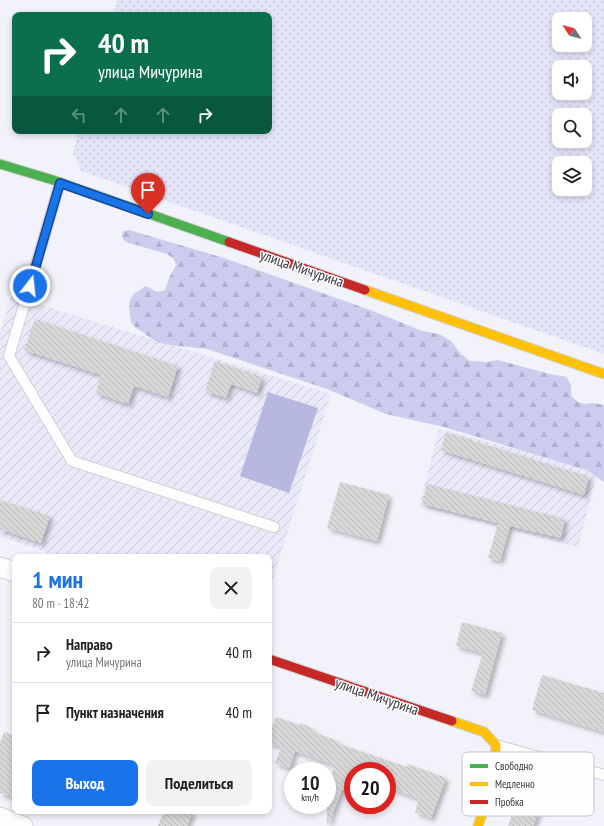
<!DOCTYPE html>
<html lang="ru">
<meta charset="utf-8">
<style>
body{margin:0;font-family:"PT Sans Narrow",sans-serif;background:#f2f2f2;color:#202124;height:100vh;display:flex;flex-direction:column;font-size:15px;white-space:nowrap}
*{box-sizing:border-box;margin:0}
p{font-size:13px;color:#757577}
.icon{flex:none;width:22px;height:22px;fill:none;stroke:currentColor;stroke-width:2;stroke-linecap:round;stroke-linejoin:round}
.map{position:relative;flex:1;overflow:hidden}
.sheet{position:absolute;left:12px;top:554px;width:260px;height:260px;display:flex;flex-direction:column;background:#fff;border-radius:8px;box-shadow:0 2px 6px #0003}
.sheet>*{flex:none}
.top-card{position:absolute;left:12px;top:12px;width:260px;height:122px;border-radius:8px;box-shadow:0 2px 6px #0003;background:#0b6e4f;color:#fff;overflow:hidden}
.needle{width:26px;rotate:306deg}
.controls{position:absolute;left:552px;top:12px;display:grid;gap:8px}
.controls a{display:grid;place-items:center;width:40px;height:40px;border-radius:8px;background:#fff;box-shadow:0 2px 6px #0003;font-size:20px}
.speed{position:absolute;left:284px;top:762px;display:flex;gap:8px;font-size:20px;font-weight:700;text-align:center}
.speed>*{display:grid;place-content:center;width:52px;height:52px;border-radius:50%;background:#fff;box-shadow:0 2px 6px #0003;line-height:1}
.speed small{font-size:10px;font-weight:400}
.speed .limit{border:6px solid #d22;background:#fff;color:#111}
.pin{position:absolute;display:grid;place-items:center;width:34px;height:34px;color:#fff;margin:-41px -17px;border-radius:50% 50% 50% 0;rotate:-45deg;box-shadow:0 0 4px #0007}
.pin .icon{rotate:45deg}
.me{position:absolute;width:44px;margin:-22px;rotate:16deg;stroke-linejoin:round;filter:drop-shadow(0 0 3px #0008)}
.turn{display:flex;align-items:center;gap:14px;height:84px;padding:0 20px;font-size:18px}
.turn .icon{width:52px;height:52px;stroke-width:2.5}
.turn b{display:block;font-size:28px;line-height:34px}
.lanes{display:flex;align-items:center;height:38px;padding:0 20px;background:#0003;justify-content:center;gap:20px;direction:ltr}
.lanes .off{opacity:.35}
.round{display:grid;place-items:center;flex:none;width:42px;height:42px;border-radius:8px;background:#f2f2f2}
.headline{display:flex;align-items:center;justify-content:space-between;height:68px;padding:0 20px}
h1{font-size:24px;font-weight:600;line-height:30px;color:#1a73e8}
.primary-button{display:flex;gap:8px;margin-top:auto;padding:8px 20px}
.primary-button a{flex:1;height:46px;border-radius:8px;background:#1a73e8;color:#fff;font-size:16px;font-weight:600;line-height:46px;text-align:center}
.primary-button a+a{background:#f2f2f2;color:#202124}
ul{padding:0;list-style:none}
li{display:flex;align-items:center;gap:12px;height:60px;padding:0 20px;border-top:1px solid #e0e0e0}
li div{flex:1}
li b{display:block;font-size:15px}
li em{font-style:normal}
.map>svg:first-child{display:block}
.industrial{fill:url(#industrial-furrows)}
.grass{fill:url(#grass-dots);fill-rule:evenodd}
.forest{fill:url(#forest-firs)}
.water{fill:#b6b8e0}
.building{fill:url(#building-back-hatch);filter:url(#shadow)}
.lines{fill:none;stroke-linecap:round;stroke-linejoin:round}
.lane-casing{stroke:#d0d0d6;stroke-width:12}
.street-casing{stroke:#d0d0d6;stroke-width:21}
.fast-casing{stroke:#d0d0d6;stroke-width:11}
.slow-casing{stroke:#d0d0d6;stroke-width:11}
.jam-casing{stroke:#d0d0d6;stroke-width:11}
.lane{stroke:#fdfdfe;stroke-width:10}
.street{stroke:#fdfdfe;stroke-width:19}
.fast{stroke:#4caf50;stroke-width:9}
.slow{stroke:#ffc107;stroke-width:9}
.jam{stroke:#c62828;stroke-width:9}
.route-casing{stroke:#114b97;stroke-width:10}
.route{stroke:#1a73e8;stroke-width:7}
.labels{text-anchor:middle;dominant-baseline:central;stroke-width:3;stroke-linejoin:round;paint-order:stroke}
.street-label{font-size:15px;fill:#38383e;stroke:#fefefe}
.key{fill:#fefefe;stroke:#c3c3c4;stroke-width:1}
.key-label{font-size:11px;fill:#38383e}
</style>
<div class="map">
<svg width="604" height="826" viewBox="0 0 604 826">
<defs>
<pattern id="industrial-furrows" width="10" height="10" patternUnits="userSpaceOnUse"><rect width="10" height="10" fill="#e9e9f9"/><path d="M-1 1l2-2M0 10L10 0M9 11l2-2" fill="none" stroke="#c9c9d6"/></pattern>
<pattern id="grass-dots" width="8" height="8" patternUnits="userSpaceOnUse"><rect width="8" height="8" fill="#e4e5f9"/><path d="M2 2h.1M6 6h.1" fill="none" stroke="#c4c5d6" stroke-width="1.8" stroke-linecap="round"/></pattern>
<pattern id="forest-firs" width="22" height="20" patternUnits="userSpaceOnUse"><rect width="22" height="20" fill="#cbccee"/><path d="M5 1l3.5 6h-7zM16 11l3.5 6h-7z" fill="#afb0cd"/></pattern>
<pattern id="building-back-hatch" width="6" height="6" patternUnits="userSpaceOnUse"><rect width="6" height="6" fill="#d8d7d8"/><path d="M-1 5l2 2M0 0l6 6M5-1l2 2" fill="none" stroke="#bab9ba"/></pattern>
<filter id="shadow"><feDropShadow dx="3.5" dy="3.5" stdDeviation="2" flood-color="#0004"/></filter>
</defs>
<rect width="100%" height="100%" fill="#f2f2fa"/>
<path class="industrial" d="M11,296L331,394L269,592V557H59L0,536V333Z
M439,429L598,470L578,547L419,506Z"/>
<path class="grass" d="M117,0H604V354L81,171L73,152L79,131H269V15H113ZM559,19H585V45H559ZM559,67H585V93H559ZM559,115H585V141H559ZM559,163H585V189H559Z"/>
<path class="forest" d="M129,230L224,258L373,311L422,331L439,334L451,341L461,354L470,361L487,362L498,360L550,374L566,377L569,381L571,386V396L578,402L584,404L594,403L604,405V482L587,470L444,427L386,414L327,389L207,349L170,345L157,342L135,327L131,322L129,307L130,300L134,294L146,286L157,292L165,290C167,285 168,280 170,276C173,271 174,270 176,264L173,258L167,254L126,242L123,239L122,234L124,231Z"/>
<path class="water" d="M268,392L318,408L289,493L240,476Z"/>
<path class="building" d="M35,319L178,366L168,397L134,386L128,404L96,393L101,375L24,350Z
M215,361L262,377L257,393L231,384L226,398L205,391Z
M446,432L589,477L584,495L441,450Z
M340,482L389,495L377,541L327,528Z
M427,484L565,519L561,538L510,526L500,561L488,558L498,523L422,504Z
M0,500L50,516L41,543L0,529Z
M462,622L502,633L485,695L471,691L483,653L456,646Z
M542,675L604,693V732L532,710Z
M276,717L299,725L300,723L314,729L313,732L338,741L337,743L407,767L408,764L446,778L431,818L415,812L419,799L387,787V771H353V793L342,789L328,825H327V788L335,765L295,751L289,768L275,763L281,747L269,743V735Z
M4,732L15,736V789L12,797L0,793V743Z
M517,801L539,810L533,826H508Z
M164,811H193L187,826H158Z"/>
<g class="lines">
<g class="lane-casing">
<path id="lane" d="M60,183L9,356L72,461L274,527
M496,745L604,775"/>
</g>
<g class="street-casing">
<path id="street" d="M0,567L15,572
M0,817L23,826"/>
</g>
<g class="fast-casing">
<path id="fast" d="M0,164L53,180L229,242"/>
</g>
<g class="slow-casing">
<path id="slow" d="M365,290L604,374
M452,721L484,732L496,745L494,780L478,826"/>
</g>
<g class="jam-casing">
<path id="jam" d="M229,242L365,290
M269,659L452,721"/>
</g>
<use href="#lane" class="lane"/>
<use href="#street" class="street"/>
<use href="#fast" class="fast"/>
<use href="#slow" class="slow"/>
<use href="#jam" class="jam"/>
</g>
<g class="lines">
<g class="route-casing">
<path id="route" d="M30,286L60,183L148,214"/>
</g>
<use href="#route" class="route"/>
</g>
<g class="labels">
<g class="street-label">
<text transform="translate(302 268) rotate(19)">улица Мичурина</text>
<text transform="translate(377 696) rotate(19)">улица Мичурина</text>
</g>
</g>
<rect x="462" y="752" width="132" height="64" rx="6" class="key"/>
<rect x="470" y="764" width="18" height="4" fill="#4caf50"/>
<rect x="470" y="782" width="18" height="4" fill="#ffc107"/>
<rect x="470" y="800" width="18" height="4" fill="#c62828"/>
<g class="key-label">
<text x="495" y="770">Свободно</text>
<text x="495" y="788">Медленно</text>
<text x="495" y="806">Пробка</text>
</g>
</svg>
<div class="controls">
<a><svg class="needle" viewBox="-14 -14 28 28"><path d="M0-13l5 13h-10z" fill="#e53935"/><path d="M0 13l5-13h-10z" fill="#757577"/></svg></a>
<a><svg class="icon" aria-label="sound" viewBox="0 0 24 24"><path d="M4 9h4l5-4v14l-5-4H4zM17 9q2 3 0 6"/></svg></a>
<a><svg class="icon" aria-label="search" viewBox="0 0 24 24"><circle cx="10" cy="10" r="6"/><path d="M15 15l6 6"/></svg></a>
<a><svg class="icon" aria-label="layers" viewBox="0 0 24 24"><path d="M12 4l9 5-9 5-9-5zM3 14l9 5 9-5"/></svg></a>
</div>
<div class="speed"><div>10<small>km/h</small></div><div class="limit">20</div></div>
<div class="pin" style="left:148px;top:214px;background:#d93025"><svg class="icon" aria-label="arrive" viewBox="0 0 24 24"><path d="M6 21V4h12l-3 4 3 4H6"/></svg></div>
<svg class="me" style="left:30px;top:286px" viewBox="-20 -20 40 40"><circle r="17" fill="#1a73e8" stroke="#fff" stroke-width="3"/><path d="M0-11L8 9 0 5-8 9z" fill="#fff"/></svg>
<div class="top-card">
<div class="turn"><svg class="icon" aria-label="right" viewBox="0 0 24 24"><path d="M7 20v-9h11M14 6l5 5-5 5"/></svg><div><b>40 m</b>улица Мичурина</div></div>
<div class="lanes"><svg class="icon off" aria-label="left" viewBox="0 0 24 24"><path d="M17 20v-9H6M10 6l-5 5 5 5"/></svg><svg class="icon off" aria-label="ahead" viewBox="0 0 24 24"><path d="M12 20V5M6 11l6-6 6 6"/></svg><svg class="icon off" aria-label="ahead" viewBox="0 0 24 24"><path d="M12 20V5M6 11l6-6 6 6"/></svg><svg class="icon" aria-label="right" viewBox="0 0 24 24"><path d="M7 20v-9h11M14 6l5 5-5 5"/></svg></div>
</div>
<section class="sheet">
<div class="headline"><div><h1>1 мин</h1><p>80 m · 18:42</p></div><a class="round"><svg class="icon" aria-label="close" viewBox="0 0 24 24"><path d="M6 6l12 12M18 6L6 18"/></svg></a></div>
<ul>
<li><svg class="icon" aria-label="right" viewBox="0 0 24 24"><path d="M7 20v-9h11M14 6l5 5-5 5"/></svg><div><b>Направо</b><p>улица Мичурина</p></div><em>40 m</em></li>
<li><svg class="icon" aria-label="arrive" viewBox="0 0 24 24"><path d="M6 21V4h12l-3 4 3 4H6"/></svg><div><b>Пункт назначения</b></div><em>40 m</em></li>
</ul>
<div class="primary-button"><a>Выход</a><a>Поделиться</a></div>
</section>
</div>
